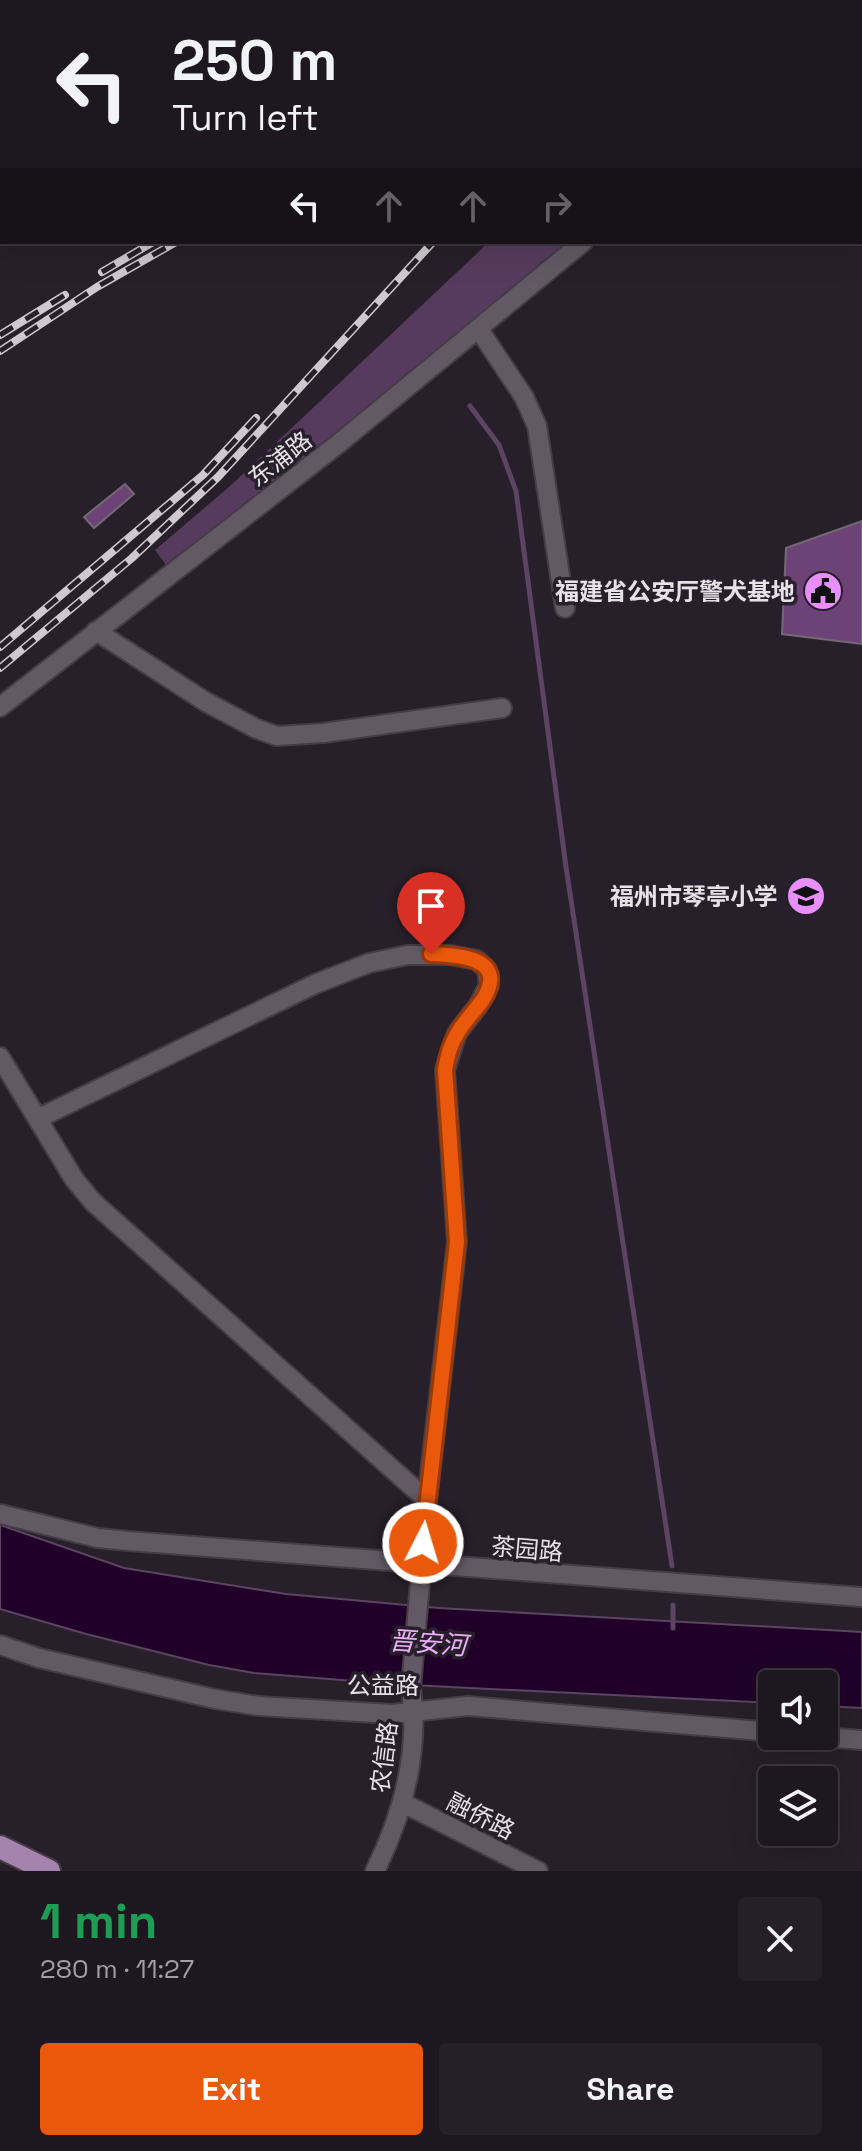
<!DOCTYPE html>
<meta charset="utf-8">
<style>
body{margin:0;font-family:"Space Grotesk","Noto Sans SC",sans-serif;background:#252028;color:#f1f3f6;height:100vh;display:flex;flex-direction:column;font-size:30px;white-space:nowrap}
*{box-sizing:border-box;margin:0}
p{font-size:26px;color:#a09fa4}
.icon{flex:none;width:44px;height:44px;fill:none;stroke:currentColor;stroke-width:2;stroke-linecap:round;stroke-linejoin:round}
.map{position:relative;height:1871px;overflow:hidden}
.details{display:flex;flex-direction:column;background:#1d171f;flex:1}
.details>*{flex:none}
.top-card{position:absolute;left:0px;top:0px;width:862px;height:244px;box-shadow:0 8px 32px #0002,0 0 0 2px #3b363d;background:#1d171f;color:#f1f3f6;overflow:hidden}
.controls{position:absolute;left:758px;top:1670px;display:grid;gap:16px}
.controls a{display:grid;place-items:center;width:80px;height:80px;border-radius:8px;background:#1d171f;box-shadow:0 8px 32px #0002,0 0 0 2px #3b363d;font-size:40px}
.pin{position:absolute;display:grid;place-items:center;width:68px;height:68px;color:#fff;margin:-82px -34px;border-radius:50% 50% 50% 0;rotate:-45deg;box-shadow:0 0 8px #0007}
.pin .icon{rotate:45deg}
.me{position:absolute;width:88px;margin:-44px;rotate:5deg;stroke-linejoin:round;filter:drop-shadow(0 0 6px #0008)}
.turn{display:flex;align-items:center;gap:28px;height:168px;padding:0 40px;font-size:36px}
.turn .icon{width:104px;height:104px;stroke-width:2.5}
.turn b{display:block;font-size:56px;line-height:68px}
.lanes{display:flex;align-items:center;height:76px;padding:0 40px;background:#0003;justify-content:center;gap:40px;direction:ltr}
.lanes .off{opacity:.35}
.round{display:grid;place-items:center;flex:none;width:84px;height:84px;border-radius:8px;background:#252028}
.head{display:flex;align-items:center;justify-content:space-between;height:136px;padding:0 40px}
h1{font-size:48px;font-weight:700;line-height:60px;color:#1e9e55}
.primary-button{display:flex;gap:16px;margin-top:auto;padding:16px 40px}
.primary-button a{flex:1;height:92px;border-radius:8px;background:#ea580c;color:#fff;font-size:32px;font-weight:700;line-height:92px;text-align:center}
.primary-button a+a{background:#252028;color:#f1f3f6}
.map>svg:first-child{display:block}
.green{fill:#573b5e}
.water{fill:#200029;stroke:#5c4462;stroke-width:2}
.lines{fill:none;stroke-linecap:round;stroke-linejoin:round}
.stream{stroke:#5c4462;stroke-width:5}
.building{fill:#6d4377;stroke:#736976;stroke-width:2}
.minor-casing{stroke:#443d45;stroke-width:22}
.major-casing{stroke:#443d45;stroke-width:26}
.minor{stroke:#625965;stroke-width:18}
.major{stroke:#a483ac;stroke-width:22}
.rail-casing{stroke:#cec8cf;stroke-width:8}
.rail{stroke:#271f29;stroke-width:5;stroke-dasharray:15;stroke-linecap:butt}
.route-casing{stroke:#983908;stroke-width:20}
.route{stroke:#ea580c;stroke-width:14}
.labels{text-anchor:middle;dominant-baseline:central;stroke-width:7;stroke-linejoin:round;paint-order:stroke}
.street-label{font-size:24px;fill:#e7e1e8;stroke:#271f29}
.poi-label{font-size:24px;font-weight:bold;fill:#e7e1e8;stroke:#271f29;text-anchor:end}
.water-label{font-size:26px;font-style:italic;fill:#ecadfb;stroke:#271f29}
</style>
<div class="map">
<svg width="862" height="1871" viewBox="0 0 862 1871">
<rect width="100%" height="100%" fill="#271f29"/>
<path class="green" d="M489,242H568L169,569L155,550L229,487Z"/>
<path class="water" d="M0,1525L124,1568L286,1594L439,1608L862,1632V1708L824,1706V1684H772V1703L391,1684L254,1673L209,1665L86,1634L0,1609Z"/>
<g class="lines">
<path class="stream" d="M470,406L499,445L516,491L566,867L672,1566
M673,1605V1628"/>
</g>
<path class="building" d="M125,484L134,494L94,528L84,517Z
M862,521V644L782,634L786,548Z"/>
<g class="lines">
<g class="minor-casing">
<path id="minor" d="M860,19L862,17
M478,328L524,397L537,426L565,608
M96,631L206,702L257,729L277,736L323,733L502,708
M0,707L338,444L583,242
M0,1057L74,1179L93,1202L427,1500
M39,1118L315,984L369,963L408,955H450L477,960L487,970L489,985L478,1006L457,1033L445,1070L457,1242L427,1500L411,1688C420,1752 403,1814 375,1871
M0,1514L98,1538L128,1541L862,1597
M0,1645L39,1658L215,1699L259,1706L392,1714L468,1706L772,1732
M814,1736L862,1740
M403,1803L538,1871"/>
</g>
<g class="major-casing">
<path id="major" d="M0,1847L49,1871"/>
</g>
<use href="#minor" class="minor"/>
<use href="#major" class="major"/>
<g class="rail-casing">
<path id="rail" d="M545,2L547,0
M565,2L567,0
M660,2L662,0
M680,2L682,0
M102,272L153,242
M0,335L65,295
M0,351L97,287L176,242
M0,647L203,475L256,418
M0,668L132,558L218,477L433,242"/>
</g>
<use href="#rail" class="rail"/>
</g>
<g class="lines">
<g class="route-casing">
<path id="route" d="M423,1543L457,1242L445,1070C447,1057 450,1045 457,1034C464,1021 476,1010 484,998C508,957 457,955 431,954"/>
</g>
<use href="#route" class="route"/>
</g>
<defs>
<g id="civic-disc" transform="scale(2)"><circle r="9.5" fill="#e98efe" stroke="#271f29"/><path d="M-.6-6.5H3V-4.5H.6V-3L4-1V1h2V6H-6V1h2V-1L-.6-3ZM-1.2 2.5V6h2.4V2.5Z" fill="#111"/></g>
<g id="school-disc" transform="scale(2)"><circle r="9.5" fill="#e98efe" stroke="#271f29"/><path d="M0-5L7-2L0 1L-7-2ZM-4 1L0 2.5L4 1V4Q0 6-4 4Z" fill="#111"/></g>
</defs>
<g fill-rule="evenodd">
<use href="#civic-disc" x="823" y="591"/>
<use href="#school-disc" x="806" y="896"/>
</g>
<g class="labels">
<g class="street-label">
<text transform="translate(280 459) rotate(-38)">东浦路</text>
<text transform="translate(527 1549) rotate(5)">茶园路</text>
<text x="383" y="1685">公益路</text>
<text transform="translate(384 1757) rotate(-83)">农信路</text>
<text transform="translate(481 1816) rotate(27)">融侨路</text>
</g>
<g class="poi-label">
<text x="795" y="591">福建省公安厅警犬基地</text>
<text x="778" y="896">福州市琴亭小学</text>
</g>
<g class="water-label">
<text transform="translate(428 1643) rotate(4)">晋安河</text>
</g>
</g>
</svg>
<div class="controls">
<a><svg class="icon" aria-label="sound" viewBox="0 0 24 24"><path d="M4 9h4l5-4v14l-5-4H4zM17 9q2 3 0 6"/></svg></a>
<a><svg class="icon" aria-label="layers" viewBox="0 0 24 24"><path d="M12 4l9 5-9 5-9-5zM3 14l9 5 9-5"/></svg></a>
</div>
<div class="pin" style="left:431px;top:954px;background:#d93025"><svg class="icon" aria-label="arrive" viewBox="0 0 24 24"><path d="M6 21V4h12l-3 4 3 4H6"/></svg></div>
<svg class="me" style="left:423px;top:1543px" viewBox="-20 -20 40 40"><circle r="17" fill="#ea580c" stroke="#fff" stroke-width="3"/><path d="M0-11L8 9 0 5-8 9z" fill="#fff"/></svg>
<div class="top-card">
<div class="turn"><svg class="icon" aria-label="left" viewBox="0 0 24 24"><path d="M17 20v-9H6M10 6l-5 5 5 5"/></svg><div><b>250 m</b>Turn left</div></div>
<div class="lanes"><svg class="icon" aria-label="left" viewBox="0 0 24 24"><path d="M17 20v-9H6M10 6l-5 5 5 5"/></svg><svg class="icon off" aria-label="ahead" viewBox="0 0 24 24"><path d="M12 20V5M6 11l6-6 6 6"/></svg><svg class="icon off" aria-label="ahead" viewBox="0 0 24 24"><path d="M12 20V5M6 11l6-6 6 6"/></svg><svg class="icon off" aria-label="right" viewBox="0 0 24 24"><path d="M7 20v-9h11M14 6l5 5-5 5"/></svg></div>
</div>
</div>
<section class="details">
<div class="head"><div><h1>1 min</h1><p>280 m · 11:27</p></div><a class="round"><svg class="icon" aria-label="close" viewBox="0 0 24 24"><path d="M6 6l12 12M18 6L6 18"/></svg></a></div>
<div class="primary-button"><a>Exit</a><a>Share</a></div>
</section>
